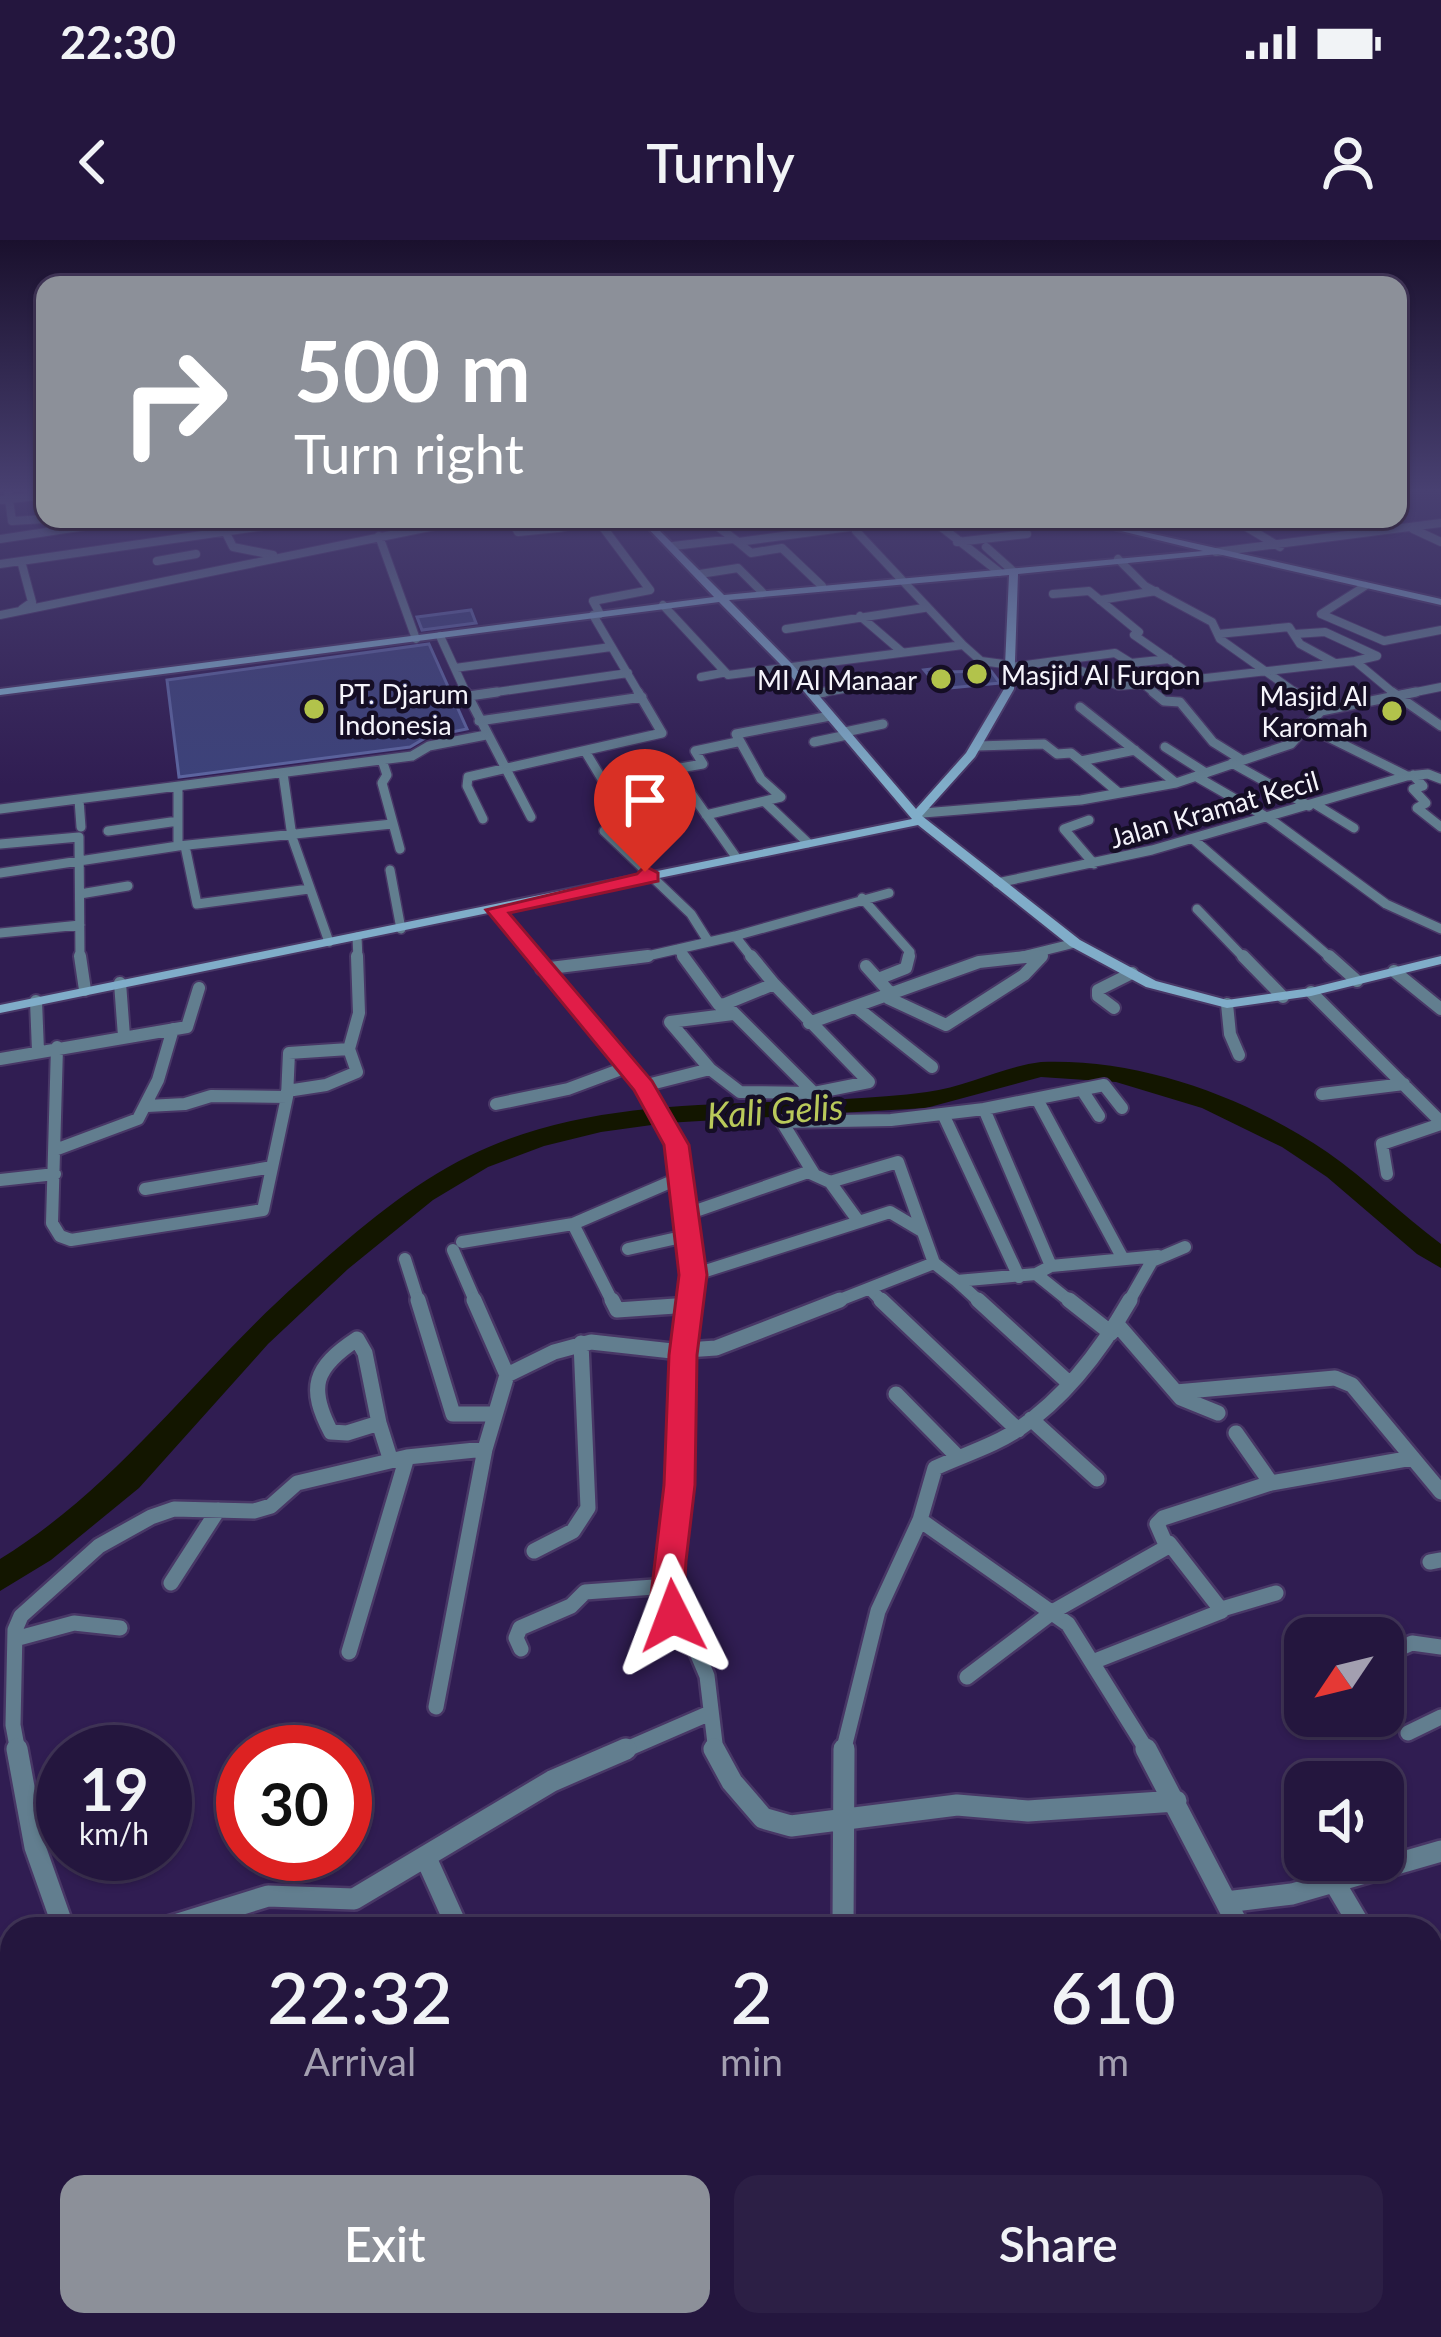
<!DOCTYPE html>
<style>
body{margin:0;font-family:Lato,sans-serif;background:#2c1f45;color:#f1f3f6;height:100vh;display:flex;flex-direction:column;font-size:45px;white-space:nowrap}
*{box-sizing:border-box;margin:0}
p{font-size:39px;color:#a39fb0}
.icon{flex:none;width:66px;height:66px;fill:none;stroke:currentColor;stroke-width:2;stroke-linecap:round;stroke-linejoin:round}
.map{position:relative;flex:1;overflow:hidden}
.details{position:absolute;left:0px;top:1677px;width:1443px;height:420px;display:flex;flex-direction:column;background:#24163e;border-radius:36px 36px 0 0;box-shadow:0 3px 9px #0004,0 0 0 3px #413558}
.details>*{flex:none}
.guide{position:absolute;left:36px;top:36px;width:1371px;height:252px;border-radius:24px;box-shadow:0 3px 9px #0004,0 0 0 3px #413558;background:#8c9099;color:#fff;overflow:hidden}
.needle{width:78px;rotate:235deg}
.tools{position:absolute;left:1284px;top:1377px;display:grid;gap:24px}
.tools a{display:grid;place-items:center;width:120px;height:120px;border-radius:24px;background:#24163e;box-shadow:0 3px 9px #0004,0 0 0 3px #413558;font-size:60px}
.speed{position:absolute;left:36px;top:1485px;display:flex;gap:24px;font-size:60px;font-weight:700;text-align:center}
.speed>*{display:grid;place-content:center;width:156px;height:156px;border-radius:50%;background:#24163e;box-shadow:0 3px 9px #0004,0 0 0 3px #413558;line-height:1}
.speed small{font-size:30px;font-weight:400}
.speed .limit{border:18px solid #d22;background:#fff;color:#111}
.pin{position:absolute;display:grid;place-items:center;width:102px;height:102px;color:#fff;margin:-123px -51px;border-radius:50% 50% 50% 0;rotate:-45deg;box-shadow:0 0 12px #0007}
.pin .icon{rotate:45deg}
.me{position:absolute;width:132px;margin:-66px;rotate:357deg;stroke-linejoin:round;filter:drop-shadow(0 0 9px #0008)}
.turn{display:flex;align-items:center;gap:42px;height:252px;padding:0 60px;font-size:54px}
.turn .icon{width:156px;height:156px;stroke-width:2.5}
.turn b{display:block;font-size:84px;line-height:102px}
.eta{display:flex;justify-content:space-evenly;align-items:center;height:204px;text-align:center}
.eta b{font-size:72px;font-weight:600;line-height:84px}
.button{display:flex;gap:24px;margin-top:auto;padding:24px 60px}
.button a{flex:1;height:138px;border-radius:24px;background:#8c9099;color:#fff;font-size:48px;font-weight:600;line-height:138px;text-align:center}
.button a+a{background:#2c1f45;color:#f1f3f6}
.status{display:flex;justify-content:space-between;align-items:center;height:84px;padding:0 60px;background:#24163e;direction:ltr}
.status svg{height:33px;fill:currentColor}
header{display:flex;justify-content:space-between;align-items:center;height:156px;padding:0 60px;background:#24163e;font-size:54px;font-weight:600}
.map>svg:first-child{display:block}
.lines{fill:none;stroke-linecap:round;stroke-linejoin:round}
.river{fill:#131600;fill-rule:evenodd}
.building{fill:#3c427a;stroke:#5c65a0;stroke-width:3}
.street-far4-casing{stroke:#483766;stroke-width:10}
.street-far3-casing{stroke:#483766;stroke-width:12}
.street-far2-casing{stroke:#483766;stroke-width:16}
.street-far1-casing{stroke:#483766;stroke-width:20}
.street-casing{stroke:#483766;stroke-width:26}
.secondary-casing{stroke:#483766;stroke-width:4}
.street-far4{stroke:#627e8f;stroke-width:8}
.street-far3{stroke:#627e8f;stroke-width:9}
.street-far2{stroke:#627e8f;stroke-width:12}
.street-far1{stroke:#627e8f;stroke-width:15}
.street{stroke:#627e8f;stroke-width:21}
.secondary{fill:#80adc9;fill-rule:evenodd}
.route{fill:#e11d48;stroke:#92132f;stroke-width:3}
.poi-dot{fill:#b2c34b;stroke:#150e25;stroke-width:4.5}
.labels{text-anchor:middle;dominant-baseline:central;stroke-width:9;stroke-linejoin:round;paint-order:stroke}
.far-poi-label{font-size:27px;fill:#f5f4fb;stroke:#150e25;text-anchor:start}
.far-street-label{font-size:27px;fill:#f5f4fb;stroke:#150e25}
.water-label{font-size:36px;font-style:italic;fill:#b9c95a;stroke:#150e25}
</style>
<div class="status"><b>22:30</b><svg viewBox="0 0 49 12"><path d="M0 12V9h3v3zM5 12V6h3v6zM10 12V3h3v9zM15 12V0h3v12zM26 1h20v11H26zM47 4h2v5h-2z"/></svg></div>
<header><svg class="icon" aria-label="back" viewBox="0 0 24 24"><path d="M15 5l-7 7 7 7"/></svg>Turnly<svg class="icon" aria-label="person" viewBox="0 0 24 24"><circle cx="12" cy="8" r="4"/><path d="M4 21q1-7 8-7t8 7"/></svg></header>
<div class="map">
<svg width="1441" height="2097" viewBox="0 0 1441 2097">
<rect width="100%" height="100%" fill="#301d52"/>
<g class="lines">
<path class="river" d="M1041,822C1140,818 1246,857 1327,912C1367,940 1402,975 1441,1004V1028L1417,1014L1327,937L1282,907L1202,868L1116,842L1041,837L926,868L666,883L601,892L544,906L488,927L433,960L348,1029L268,1104L139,1248L51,1320L0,1351V1319C119,1246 197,1132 300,1041C352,995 406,947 469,916C610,846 775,872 927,852C966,847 1002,827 1041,822Z"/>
</g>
<path class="building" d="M471,370L476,383L422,390L417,377Z
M429,404L467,489L427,497L410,507L179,537L167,440Z
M939,428L943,432L991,431L1000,443L940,449L924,430Z"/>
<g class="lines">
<g class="street-far4-casing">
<path id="street-far4" d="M8,252L12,281L45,279
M2,260L45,255
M219,279L233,307L273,315
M511,279L518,292L559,288
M550,279L559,288L599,279
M708,279L738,302L857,286
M931,279L999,332
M1233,279L1280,307
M599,282L650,350L593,361L600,374
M146,284L183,279
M943,288L974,284
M1413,289L1441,302
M379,296L416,399
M0,299L132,279
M738,302L751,313L782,308L822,346
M957,302L1027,294
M673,306L733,299
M986,307L1014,332
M1216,312L1441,283
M1118,319L1145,346L1212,382L1220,399L1299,455
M21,321L32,362L22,369
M157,321L196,314
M0,324L313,279
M700,334L738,328L763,353
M1365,346L1321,374L1384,401L1441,390
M1053,354L1089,351L1139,392L1134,395L1197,439L1355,421L1396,455
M1100,360L1156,351
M663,365L728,435L963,405L856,291L854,279
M0,375L469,279
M593,375L640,455
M860,376L902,412
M786,389L924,368
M1218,394L1289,387L1300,404L1335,423
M1295,394L1325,392L1377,416L1355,421
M440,396L467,455
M963,405L981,421L1011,425
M1062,423L1119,446L1197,439
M1011,427L1115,413L1131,423L1169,419
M455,428L611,407
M701,437L722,433
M1142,443L1157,455
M813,454L906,439
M476,455L628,433
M1401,455L1441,447"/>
</g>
<g class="street-far3-casing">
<path id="street-far3" d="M466,452L531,577
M1153,452L1164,461L1180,462L1213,502L1242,520
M1294,452L1321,471
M1392,452L1441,486
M813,454L825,452
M469,456L497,452
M1080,467L1176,543
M479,481L642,457
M1308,487L1407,536
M845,492L883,484
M814,502L847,495
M977,506L1044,504L1057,514L1071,513L1081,521L1135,510
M1165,507L1206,533
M585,511L614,559L607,561L625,583L604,591L691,674L708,701
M382,520L387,535L382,543L400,609
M1081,521L1119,553
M1232,523L1309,566
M283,533L292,597L329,702
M1413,535L1423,546L1413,549L1426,563L1417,568L1441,587
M601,537L674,529
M1197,537L1270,579L1386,664L1441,689
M178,547V606
M79,560L81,587
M766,563L808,603
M1315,564L1354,588
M0,569L412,516L429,506L486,495
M923,573L1081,560L1176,543L1291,504L1321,471L1416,452
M706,575L781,557L761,539L736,494L830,476
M483,579L467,546L468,537L662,493L638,452
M1089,580L1064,589L1094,624
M108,591L178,581
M1193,599L1332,719
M0,604L79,597L80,719
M185,606L197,664L309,649
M736,617L674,529L703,524L695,511L737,502
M390,630L401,689
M0,633L178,606L392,584
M997,643L1152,610L1407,536L1428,534L1441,539
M80,654L128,646
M862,658L910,712L908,719
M1197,669L1245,719
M496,670L537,719
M0,693L80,685
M357,697L358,719
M678,709L735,696
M634,719L678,709L685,719
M753,719L735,696L889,653
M1010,719L1075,703
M1039,719L1043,714"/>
</g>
<g class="street-far2-casing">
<path id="street-far2" d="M80,716L85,750
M534,716L643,846L677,905L693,1035L690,1063
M683,716L719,765L725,764
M751,716L774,744
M1243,716L1283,757
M1329,716L1357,741
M866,726L893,756
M542,729L648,716
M1394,731L1441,769
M878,739L906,728L909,716
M120,743L124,796
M774,744L869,842L814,853L725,764Z
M1311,752L1441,882
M888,758L946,785L1024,735L1042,716
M36,761L38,811
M1227,764L1230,794L1239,815
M856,767L932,827
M1114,768L1098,756V750L1132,733
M809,783L979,722L1035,716
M57,807L52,983L60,996L71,1000L263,970L287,857L289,813L349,809
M0,819L187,787L199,748
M710,829L670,782L733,774
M643,846L710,829L740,852L814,853
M1082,850L1099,876
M287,851L326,845L357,832L349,809L359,773L357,716
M1322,854L1404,844
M1037,859L1122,1017
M496,864L568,849L627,827
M147,866L185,864L211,856L287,857
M984,869L1104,845L1122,868
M943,874L1019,1037
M55,910L138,879L158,840L173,789
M814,934L782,882L891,880L984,869L1051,1026L1036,1034
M1387,934L1382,904L1441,884
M0,940L55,934
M830,942L898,922L934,1023
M145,949L272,927
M684,975L808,932L830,942L859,982L693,1035
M859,982L890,972L922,991
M573,984L613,1063
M462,1002L573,984L682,937
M628,1009L686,996
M453,1010L476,1063
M405,1019L419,1063
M1051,1026L1158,1016
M957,1041L981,1063
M870,1049L884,1063
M832,1063L934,1023L957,1041L1036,1034L1072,1063
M1128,1063L1152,1021L1185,1007"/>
</g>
<g class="street-far1-casing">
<path id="street-far1" d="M418,1060L453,1174H493
M474,1060L507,1135
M612,1060L617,1070L690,1065
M690,1060L683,1115L680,1245L667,1355L673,1376L693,1403L707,1436L716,1512
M881,1060L1018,1190
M978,1060L1069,1143
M1069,1060L1111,1093
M1116,1083L1181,1158L1218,1173
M357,1099L365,1113L379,1183L347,1193L331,1192C308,1148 313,1128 357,1099Z
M1176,1152L1335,1138L1352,1145L1441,1252
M896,1154L957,1216
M1031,1179L1097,1239
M379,1183L390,1218
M1236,1193L1271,1243
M485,1209L507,1135L554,1112L591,1102L672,1111L716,1108L840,1060
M407,1217L485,1209L436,1467
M920,1280L1068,1384L1148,1512
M534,1311L573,1291L588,1268L581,1103
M1430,1322L1441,1320
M171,1343L218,1270
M1222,1369L1276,1353
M15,1399L74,1383L120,1388
M521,1409L516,1398L520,1388L571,1366L585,1352L668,1346
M1383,1416L1412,1403L1441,1407
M1095,1421L1222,1371L1169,1303
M967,1437L1054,1371L1167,1307L1157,1284L1163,1278L1271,1243L1412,1218
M1408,1493L1441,1477
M18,1512L13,1485L15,1390L21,1376L99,1306L151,1277L174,1269L254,1271L271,1266L297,1243L407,1217L349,1412
M620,1512L710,1473
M843,1512L878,1371L920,1280L935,1228C963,1215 996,1205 1020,1188C1066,1157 1103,1107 1130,1060"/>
</g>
<g class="street-casing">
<path id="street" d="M17,1509L35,1607L64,1689
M714,1509L732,1542L763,1578L791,1586L957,1565L1028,1571L1176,1561
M1146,1509L1226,1662L1292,1654L1441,1611
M426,1618L458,1689
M1333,1640L1362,1689
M1226,1662L1240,1689
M162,1689L268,1656L354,1659L552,1541L626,1509
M843,1689L844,1509
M0,1749L12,1744
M1431,1833L1441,1850
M1431,1960L1441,1974
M135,2085L139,2097
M549,2085L553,2097
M788,2085L793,2097
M1166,2085L1181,2097
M410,2097L426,2085
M1078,2097L1089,2085
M1431,2097L1440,2057"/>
</g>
<g class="secondary-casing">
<path id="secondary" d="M639,279H648L724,355L1203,311L1072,279H1087L1441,359V365L1218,314L1018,334L1014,449L975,517L922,576L1080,700L1156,741L1227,760L1311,748L1441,716V724L1311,756L1227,768L1146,747L1070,706L918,585L0,773V765L912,579L784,428L719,362L0,455V449L714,357ZM1009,335L1004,449L966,513L916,569L792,424L729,360Z"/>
</g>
<use href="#street-far4" class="street-far4"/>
<use href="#street-far3" class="street-far3"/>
<use href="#street-far2" class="street-far2"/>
<use href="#street-far1" class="street-far1"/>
<use href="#street" class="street"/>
<use href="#secondary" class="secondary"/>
</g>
<linearGradient id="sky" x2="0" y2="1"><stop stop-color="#1a102d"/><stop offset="0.46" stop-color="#484071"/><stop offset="1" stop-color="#484071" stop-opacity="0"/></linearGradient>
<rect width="1441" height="545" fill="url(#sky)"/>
<path class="route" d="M645,626L658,633V641L509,673L652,841L689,905L707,1035L697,1115L695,1245L686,1321L684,1355L690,1376L685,1387L673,1391L661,1387L651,1355L664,1245L669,1115L679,1035L664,905L634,850L486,670L637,634Z"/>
<g class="poi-dot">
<circle cx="977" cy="434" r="12"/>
<circle cx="941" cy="439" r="12"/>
<circle cx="314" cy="469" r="12"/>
<circle cx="1392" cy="471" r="12"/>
</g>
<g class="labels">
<g class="far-poi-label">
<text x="1001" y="434">Masjid Al Furqon</text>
<text x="917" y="439" text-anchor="end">MI Al Manaar</text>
<text x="338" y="453">PT. Djarum<tspan x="338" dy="31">Indonesia</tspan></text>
<text x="1368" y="455" text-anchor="end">Masjid Al<tspan x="1368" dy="31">Karomah</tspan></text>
</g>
<g class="far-street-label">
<text transform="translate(1214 569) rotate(-16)">Jalan Kramat Kecil</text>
</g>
<g class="water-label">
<text transform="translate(775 870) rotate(-4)">Kali Gelis</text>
</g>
</g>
</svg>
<div class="tools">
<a><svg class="needle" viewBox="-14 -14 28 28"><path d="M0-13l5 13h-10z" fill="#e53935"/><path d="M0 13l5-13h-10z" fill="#a39fb0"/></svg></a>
<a><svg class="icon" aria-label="sound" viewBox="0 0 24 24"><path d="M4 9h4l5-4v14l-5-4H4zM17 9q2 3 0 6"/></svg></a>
</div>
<div class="speed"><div>19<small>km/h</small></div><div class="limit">30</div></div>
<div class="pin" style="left:645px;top:632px;background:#d93025"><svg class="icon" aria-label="arrive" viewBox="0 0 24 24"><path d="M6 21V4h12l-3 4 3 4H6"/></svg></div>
<svg class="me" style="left:673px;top:1376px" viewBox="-20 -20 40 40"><path d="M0-17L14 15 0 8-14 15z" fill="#e11d48" stroke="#fff" stroke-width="4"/></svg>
<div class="guide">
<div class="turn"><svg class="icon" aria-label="right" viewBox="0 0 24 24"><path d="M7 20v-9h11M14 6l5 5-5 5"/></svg><div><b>500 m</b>Turn right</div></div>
</div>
<section class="details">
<div class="eta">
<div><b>22:32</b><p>Arrival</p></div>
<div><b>2</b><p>min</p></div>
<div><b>610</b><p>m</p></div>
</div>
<div class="button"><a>Exit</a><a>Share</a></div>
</section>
</div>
